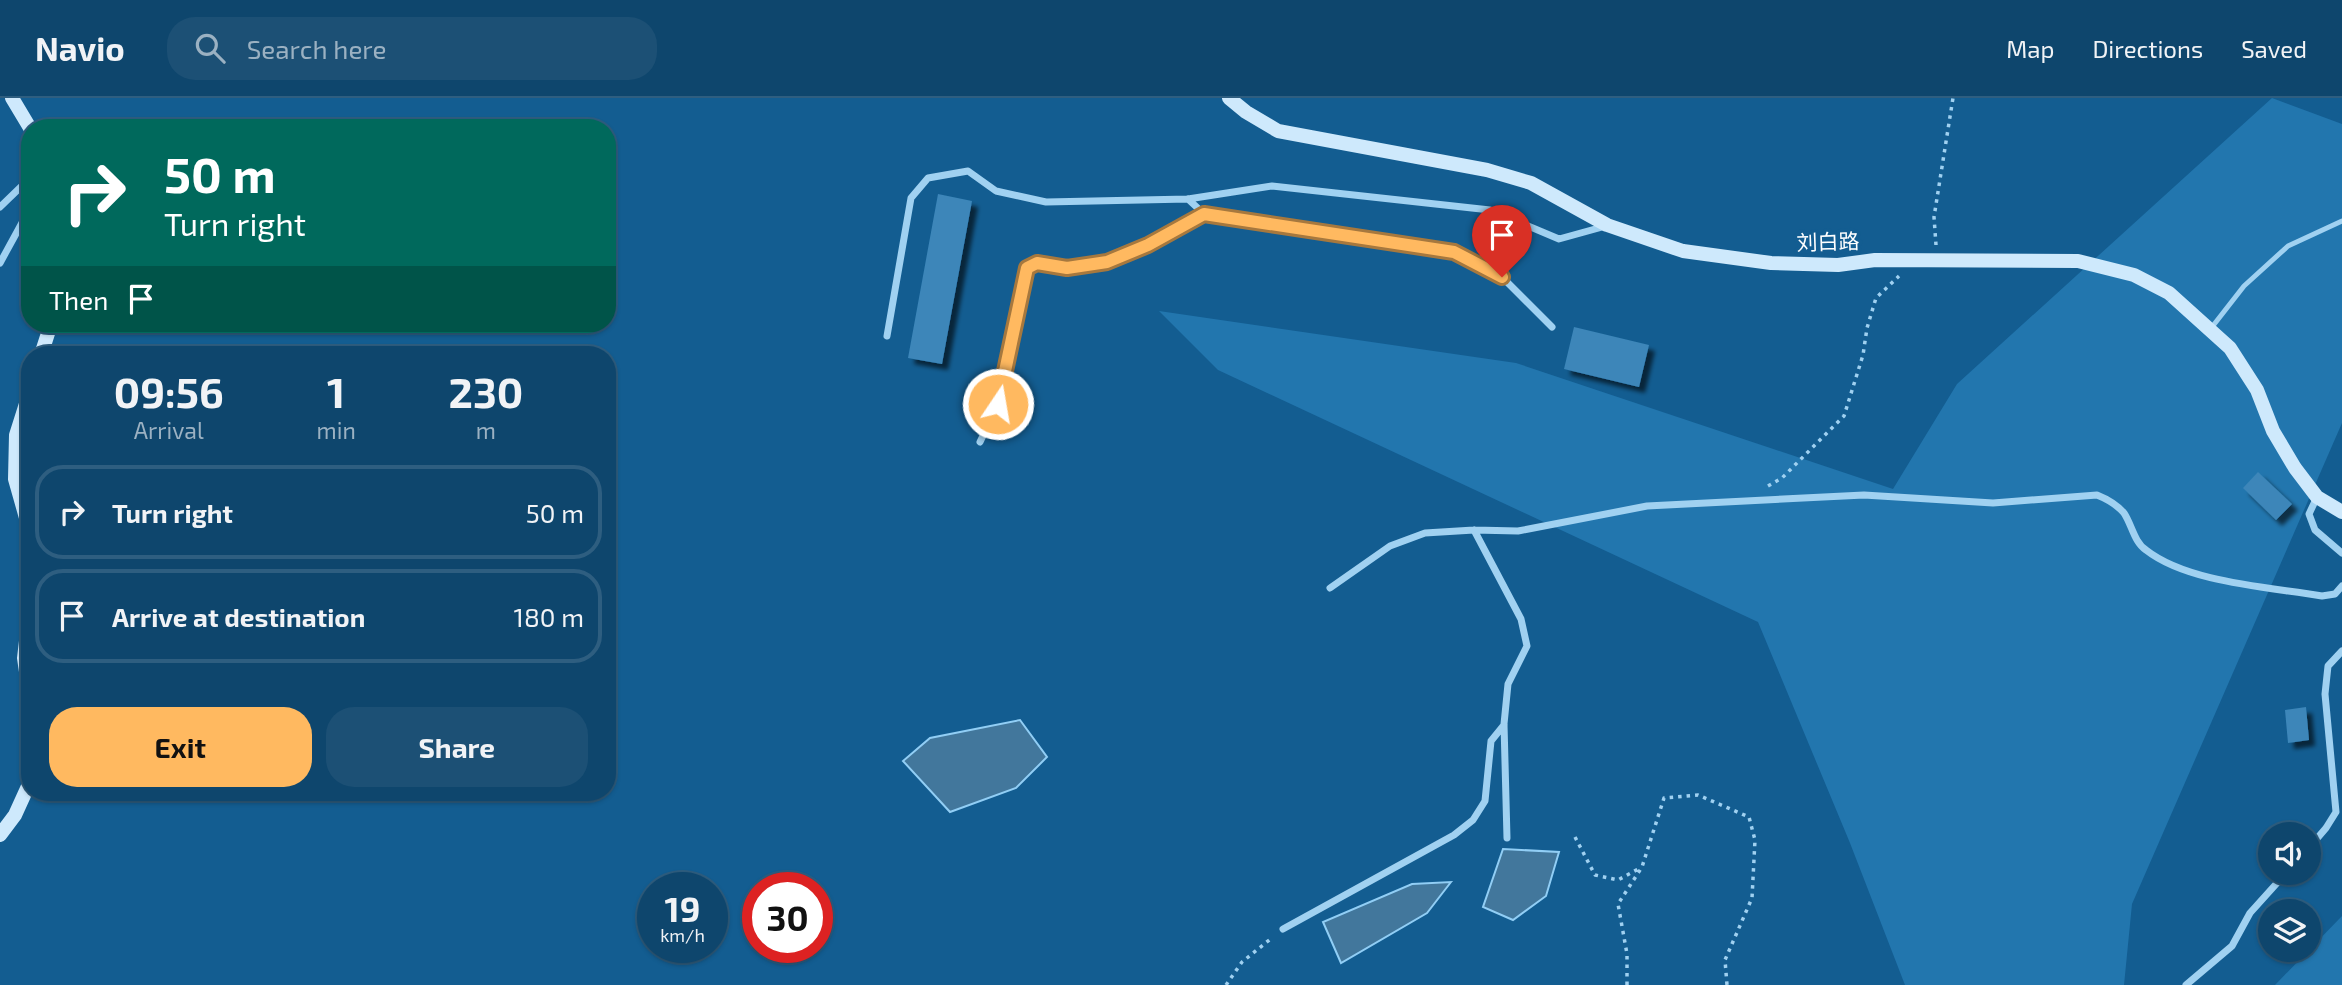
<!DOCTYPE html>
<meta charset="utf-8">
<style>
body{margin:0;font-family:"Exo 2","Noto Sans SC",sans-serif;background:#1c5075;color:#f1f3f6;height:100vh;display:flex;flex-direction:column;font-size:26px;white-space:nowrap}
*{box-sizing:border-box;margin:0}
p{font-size:23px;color:#9bb1c2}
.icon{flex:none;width:38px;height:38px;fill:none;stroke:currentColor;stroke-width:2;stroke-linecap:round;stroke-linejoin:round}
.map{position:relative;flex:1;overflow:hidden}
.side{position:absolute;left:21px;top:248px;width:595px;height:455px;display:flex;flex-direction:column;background:#0e466d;border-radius:28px;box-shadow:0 2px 5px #0004,0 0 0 2px #2e5e80}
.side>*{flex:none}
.top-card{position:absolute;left:21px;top:21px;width:595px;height:214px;border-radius:28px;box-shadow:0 2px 5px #0004,0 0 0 2px #2e5e80;background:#00695c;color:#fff;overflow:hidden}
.buttons{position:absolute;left:2258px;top:724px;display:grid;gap:14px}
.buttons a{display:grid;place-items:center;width:63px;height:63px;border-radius:50%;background:#0e466d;box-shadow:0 2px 5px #0004,0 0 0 2px #2e5e80;font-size:35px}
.speed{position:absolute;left:637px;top:774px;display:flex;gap:14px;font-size:35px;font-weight:700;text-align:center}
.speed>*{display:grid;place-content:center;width:91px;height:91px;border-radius:50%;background:#0e466d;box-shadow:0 2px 5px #0004,0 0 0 2px #2e5e80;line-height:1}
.speed small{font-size:18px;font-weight:400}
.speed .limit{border:10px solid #d22;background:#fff;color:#111}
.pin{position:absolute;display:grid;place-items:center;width:60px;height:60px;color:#fff;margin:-72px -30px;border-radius:50% 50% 50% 0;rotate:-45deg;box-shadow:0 0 7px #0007}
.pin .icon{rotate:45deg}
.me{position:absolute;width:77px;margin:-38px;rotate:12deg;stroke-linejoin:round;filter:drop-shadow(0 0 5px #0008)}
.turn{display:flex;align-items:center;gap:24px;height:147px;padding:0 28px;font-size:32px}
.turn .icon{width:91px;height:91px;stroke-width:2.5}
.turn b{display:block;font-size:49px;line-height:60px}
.then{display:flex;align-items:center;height:66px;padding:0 28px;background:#0003;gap:14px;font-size:26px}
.eta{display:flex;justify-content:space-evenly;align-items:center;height:119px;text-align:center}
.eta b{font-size:42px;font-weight:700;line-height:49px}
.action{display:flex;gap:14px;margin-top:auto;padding:14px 28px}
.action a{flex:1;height:80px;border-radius:28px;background:#ffb960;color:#111;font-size:28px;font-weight:700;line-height:80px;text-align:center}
.action a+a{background:#1c5075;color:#f1f3f6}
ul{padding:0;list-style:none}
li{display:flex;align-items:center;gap:21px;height:94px;margin:0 14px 10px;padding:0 14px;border:4px solid #2e5e80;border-radius:28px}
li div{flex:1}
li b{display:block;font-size:26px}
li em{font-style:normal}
header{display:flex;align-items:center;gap:42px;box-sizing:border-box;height:98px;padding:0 35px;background:#0e466d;border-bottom:2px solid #2e5e80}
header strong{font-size:33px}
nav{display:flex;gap:38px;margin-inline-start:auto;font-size:24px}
.search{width:490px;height:63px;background:#1c5075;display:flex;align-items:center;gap:18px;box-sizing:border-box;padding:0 24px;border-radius:28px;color:#9bb1c2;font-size:26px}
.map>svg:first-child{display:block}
.green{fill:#2276ae}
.water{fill:#42779c;stroke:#91cef5;stroke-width:2}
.building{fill:#3c86b9;filter:url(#shadow)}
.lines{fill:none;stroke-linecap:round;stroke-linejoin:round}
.path{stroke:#a0d1f1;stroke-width:3.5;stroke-dasharray:3.5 5;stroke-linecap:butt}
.lane{stroke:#a0d1f1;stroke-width:5}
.street{stroke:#a0d1f1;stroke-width:7}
.secondary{stroke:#cee9fc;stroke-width:14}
.route-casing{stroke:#a6783e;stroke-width:18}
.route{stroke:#ffb960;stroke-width:12}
.labels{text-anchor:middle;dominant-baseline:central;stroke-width:7;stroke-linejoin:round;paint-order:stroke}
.street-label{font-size:21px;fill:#fff;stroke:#135d91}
</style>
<header>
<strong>Navio</strong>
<div class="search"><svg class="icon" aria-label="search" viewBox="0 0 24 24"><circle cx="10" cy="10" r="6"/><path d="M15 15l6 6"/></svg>Search here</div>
<nav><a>Map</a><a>Directions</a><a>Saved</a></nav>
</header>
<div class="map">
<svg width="2342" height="887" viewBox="0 0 2342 887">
<defs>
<filter id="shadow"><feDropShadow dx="6" dy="6" stdDeviation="2" flood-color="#0009"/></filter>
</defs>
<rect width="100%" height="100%" fill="#135d91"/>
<path class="green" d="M2272,0L2342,26V325L2132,806L2124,887H1905L1850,745L1758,524L1218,272L1159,213L1516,265L1893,391L1957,286Z
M2342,818V887H2275Z"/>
<path class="water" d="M1020,622L1047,659L1016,690L950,714L903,663L930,640Z
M1503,751L1559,754L1546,798L1513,822L1483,809Z
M1451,784L1427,815L1341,865L1323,824L1412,786Z"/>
<path class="building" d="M938,96L972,103L942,266L908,260Z
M1574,229L1649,247L1639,289L1564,271Z
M2258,374L2292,406L2276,422L2243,390Z
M2306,609L2309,642L2288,645L2285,612Z"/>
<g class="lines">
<path class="path" d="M1936,147L1934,119L1953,0
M1768,388L1782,380L1844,318L1863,257L1867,230L1876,200L1899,178
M1575,739L1595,777L1618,782L1640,770
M1226,887L1242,864L1273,839
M1627,887V856L1618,806L1642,769L1664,700L1698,697L1749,719L1755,742L1752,800L1725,862L1727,887"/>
<path class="lane" d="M2212,229L2244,188L2288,148L2342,123"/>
<path class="street" d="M1188,101L1204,116L1454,154L1502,179L1552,229
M0,109L30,80
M0,165L29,112L30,105
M887,238L911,100L928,80L968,73L996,93L1046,104L1188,101L1272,88L1490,112L1559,141L1606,128
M980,344L998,306L1027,170L1037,165L1067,170L1107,164L1148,147L1204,116
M2317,399L2309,416L2315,432L2342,455
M1474,432L1521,521L1527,548L1508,586L1504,626L1507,740
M1330,490L1390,448L1425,435L1474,432L1518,433L1647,408L1864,397L1993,405L2097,397C2107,401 2117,407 2124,415C2132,427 2134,444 2146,452C2188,485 2270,489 2322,498L2335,496L2342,488
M2308,751L2326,730L2336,714L2325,596L2328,568L2342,553
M1283,831L1454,737L1473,722L1485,703L1491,643L1504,627
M2186,887L2232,848L2250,815L2286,775"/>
<path class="secondary" d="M12,0L30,30
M1229,0L1246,14L1278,33L1487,72L1531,85L1607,127L1683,153L1771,165L1838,167L1875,162L2078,163L2134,177L2169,195L2230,250L2257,292L2273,333L2295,370L2317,399L2342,414
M41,257L51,226
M30,293L16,337L15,381L30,434
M30,509L24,560L30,601
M0,737L15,717L30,684"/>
</g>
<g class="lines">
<g class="route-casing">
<path id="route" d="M998,306L1027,170L1037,165L1067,170L1107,164L1148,147L1204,116L1454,154L1502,179"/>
</g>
<use href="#route" class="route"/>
</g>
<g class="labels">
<g class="street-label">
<text transform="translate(1828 143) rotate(-2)">刘白路</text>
</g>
</g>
</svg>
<div class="buttons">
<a><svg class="icon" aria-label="sound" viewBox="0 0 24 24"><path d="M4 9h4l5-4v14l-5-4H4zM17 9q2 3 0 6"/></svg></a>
<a><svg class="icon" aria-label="layers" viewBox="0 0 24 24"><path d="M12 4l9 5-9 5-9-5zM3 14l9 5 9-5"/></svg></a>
</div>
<div class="speed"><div>19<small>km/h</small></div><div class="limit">30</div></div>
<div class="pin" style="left:1502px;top:179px;background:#d93025"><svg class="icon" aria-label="arrive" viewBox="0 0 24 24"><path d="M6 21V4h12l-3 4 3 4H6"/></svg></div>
<svg class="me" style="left:998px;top:306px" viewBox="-20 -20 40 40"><circle r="17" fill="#ffb960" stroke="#fff" stroke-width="3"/><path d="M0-11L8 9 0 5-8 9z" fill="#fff"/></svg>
<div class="top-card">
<div class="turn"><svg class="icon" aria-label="right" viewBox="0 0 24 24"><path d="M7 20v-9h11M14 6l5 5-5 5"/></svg><div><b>50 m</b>Turn right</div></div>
<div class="then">Then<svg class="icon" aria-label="arrive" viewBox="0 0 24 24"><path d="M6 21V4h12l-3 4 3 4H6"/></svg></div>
</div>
<section class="side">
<div class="eta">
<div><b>09:56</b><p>Arrival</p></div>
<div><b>1</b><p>min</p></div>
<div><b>230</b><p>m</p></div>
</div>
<ul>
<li><svg class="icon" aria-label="right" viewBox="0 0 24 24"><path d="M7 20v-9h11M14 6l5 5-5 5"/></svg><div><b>Turn right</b></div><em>50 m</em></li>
<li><svg class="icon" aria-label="arrive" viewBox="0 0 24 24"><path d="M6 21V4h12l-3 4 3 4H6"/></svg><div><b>Arrive at destination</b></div><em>180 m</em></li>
</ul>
<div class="action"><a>Exit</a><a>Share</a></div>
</section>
</div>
